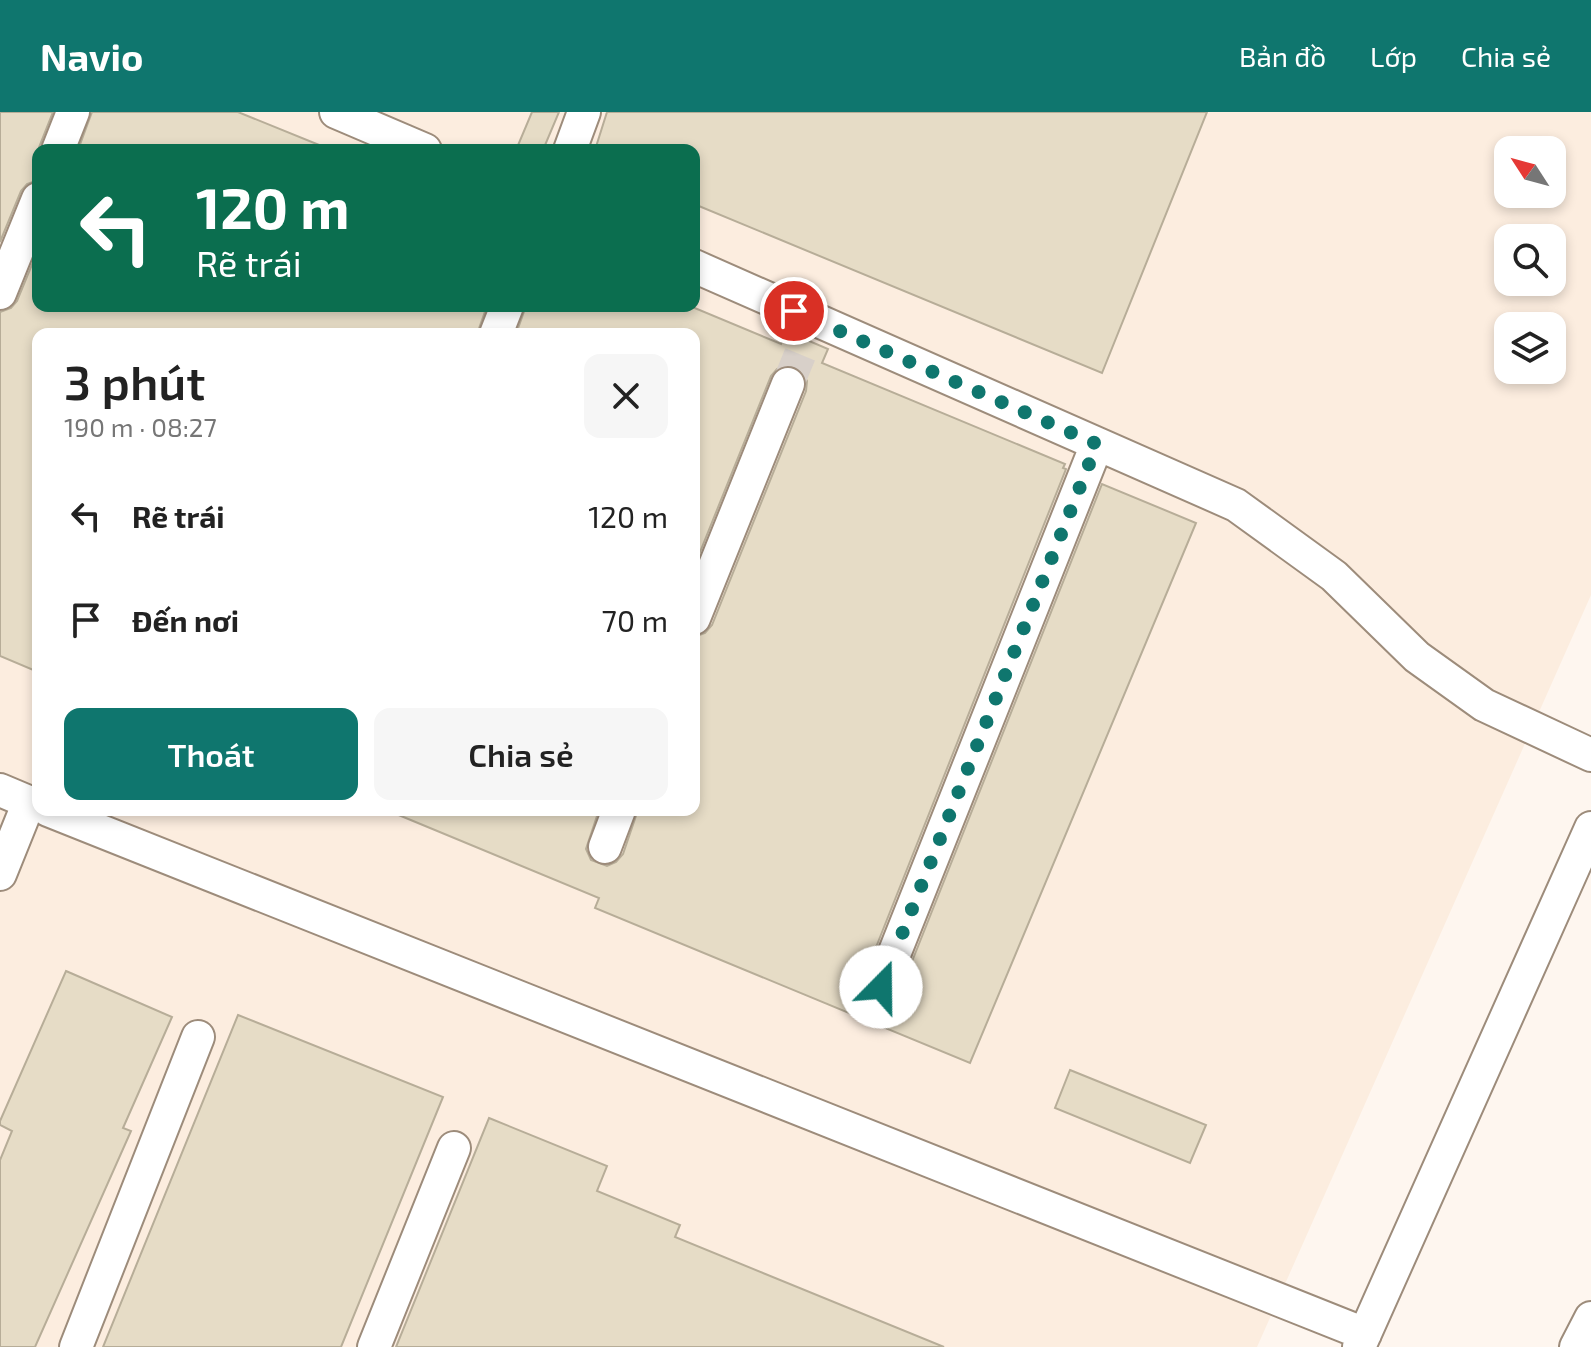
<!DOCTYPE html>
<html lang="vi">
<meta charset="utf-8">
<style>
body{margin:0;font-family:"Exo 2",sans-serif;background:#f6f6f6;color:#222;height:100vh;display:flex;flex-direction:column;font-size:30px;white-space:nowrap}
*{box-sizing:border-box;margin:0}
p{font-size:26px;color:#767676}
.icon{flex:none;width:44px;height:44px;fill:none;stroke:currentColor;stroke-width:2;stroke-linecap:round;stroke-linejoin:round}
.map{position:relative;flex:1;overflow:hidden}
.panel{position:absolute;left:32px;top:216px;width:668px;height:488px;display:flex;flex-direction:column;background:#fff;border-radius:16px;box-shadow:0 4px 12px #0003}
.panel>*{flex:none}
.top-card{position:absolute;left:32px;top:32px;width:668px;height:168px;border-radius:16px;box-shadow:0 4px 12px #0003;background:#0b6e4f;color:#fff;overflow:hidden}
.needle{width:52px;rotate:306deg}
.tools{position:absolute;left:1494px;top:24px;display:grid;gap:16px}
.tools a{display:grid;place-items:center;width:72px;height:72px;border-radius:16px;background:#fff;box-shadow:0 4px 12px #0003;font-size:40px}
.pin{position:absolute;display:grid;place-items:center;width:68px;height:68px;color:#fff;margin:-34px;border:4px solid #fff;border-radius:50%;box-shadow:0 2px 8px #0007}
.me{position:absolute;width:88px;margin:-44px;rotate:22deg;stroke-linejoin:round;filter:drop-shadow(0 0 6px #0008)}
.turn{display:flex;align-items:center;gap:28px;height:168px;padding:0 32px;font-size:36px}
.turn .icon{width:104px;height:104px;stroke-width:2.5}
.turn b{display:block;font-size:56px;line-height:68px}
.round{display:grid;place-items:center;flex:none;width:84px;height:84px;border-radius:16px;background:#f6f6f6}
.overview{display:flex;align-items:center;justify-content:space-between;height:136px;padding:0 32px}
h1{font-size:48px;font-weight:600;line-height:60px}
.cta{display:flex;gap:16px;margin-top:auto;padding:16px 32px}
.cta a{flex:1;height:92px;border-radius:16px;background:#0f766e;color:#fff;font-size:32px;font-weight:600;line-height:92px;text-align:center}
.cta a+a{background:#f6f6f6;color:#222}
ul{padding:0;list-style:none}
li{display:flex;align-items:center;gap:24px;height:104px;padding:0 32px}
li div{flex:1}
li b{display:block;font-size:30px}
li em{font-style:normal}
header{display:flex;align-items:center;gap:48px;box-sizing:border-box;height:112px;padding:0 40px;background:#0f766e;color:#fff}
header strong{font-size:38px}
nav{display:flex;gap:44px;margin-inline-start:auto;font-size:28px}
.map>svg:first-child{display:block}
.built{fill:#fceddf;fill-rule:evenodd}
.building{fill:#e6dcc6;stroke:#b7ad98;stroke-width:2}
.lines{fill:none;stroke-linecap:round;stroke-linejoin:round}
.minor-tunnel{stroke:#d8d0c9;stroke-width:32;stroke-dasharray:32 16;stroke-linecap:butt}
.minor-casing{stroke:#9d8c7b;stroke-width:36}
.minor{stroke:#fff;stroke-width:32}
.route{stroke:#0f766e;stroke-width:14;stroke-dasharray:0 25.2}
</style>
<header>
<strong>Navio</strong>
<nav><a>Bản đồ</a><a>Lớp</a><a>Chia sẻ</a></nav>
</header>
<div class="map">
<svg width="1591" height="1235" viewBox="0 0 1591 1235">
<rect width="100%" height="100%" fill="#fef6ef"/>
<path class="built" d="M0,0H1591V483L1257,1235H0ZM38,38H694V194H38ZM1508,38H1552V82H1508ZM1508,126H1552V170H1508ZM1508,214H1552V258H1508ZM38,222H694V698H38Z"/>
<path class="building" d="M0,0H53L38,38V68L27,72L21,79L0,130Z
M92,0H238L329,37L78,38Z
M532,0H559L543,38H516Z
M607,0H1207L1102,261L694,92V38H595Z
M38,138V194H487L477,222H38V560L0,544V200L11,196L17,189Z
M526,194H690L781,232L786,219L828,237L822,251L1065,352L1063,356L1066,357L863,868L866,886L875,893L892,890L899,882L1102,372L1196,411L970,951L595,796L599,786L389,699L599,698L586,737L591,748L607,754L616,750L623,742L638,698H694V525L705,521L712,513L806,279L807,269L802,260L786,253L777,257L771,264L694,455V222H516Z
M66,859L172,905L123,1016L131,1019L35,1235H0V1048L12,1019L0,1013V1009Z
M238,903L443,985L341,1235H103Z
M1070,958L1206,1013L1190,1051L1055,996Z
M489,1006L607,1054L597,1079L680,1113L675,1125L944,1235H396Z"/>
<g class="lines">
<path class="minor-tunnel" d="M788,272L806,228"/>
<g class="minor-casing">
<path id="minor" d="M336,0L425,38
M58,38L73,0
M570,38L584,0
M694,154L1236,393L1334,464L1417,545L1484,593L1591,643
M0,181L38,87
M496,222L507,194
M694,506L788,272
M0,678L38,694
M48,698L1365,1222
M605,735L619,698
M0,762L29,690
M881,875L1097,332
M76,1235L198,925
M374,1235L454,1036
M1359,1235L1591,716
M1576,1235L1591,1206"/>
</g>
<use href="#minor" class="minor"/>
</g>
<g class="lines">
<path class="route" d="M794,199L1097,332L881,875"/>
</g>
</svg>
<div class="tools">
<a><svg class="needle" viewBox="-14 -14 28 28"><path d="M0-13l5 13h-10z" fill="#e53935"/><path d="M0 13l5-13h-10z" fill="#767676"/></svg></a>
<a><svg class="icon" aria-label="search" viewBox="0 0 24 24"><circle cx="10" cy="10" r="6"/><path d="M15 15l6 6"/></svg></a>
<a><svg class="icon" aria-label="layers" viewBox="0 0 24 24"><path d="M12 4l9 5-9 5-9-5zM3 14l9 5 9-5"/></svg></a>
</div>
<div class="pin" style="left:794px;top:199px;background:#d93025"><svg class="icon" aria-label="arrive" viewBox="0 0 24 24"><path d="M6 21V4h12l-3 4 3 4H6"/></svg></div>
<svg class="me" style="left:881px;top:875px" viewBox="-20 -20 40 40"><circle r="19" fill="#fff"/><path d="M0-13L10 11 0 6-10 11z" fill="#0f766e"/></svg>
<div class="top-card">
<div class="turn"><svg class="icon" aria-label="left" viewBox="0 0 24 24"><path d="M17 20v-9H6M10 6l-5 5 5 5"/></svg><div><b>120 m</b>Rẽ trái</div></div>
</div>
<section class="panel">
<div class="overview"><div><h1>3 phút</h1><p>190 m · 08:27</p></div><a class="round"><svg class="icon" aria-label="close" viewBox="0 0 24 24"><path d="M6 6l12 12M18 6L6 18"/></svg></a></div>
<ul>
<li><svg class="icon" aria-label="left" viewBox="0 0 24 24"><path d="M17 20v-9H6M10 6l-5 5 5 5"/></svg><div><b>Rẽ trái</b></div><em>120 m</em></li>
<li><svg class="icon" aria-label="arrive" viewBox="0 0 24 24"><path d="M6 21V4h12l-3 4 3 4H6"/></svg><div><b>Đến nơi</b></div><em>70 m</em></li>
</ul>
<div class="cta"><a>Thoát</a><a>Chia sẻ</a></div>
</section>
</div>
